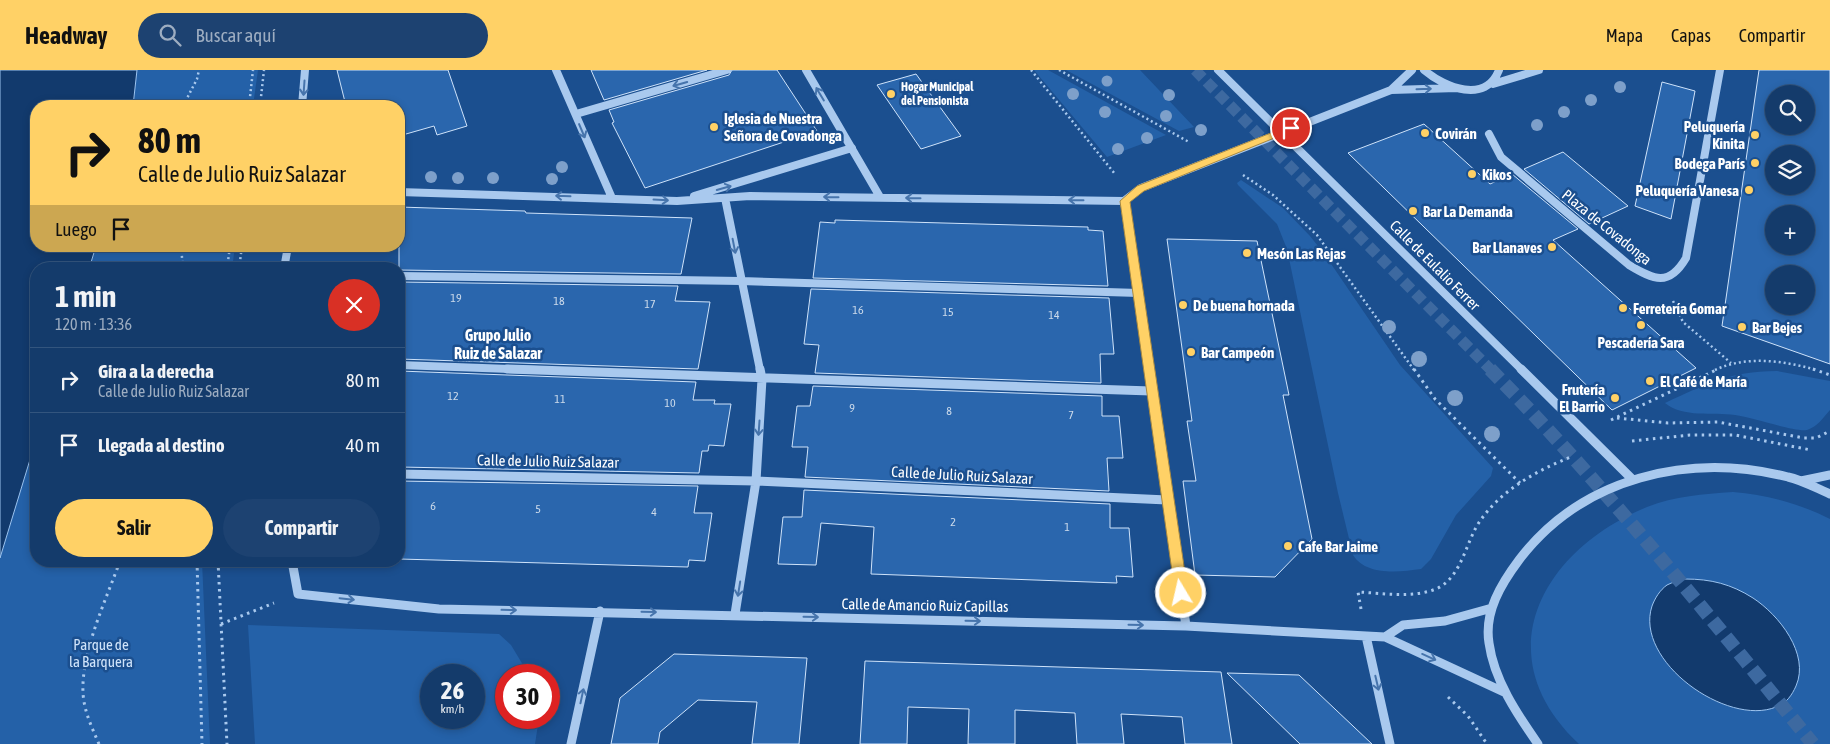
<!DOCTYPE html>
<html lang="es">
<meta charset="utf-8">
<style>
body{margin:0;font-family:"Asap Condensed",sans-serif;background:#1d4271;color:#f1f3f6;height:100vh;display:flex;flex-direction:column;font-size:19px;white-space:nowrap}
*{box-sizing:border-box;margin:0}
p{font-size:16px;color:#9dadc1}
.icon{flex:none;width:28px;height:28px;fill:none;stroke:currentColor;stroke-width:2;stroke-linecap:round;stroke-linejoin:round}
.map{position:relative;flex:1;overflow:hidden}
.side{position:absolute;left:30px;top:192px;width:375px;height:305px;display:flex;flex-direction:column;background:#143b6b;border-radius:20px;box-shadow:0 2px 8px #0003,0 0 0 1px #33557e}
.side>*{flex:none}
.top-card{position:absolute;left:30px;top:30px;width:375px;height:152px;border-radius:20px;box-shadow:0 2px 8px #0003,0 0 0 1px #33557e;background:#ffd166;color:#111;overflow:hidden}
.fabs{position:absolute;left:1765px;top:15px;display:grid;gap:10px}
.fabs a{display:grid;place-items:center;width:50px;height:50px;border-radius:50%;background:#143b6b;box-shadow:0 2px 8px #0003,0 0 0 1px #33557e;font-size:25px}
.speed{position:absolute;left:420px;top:594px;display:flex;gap:10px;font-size:25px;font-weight:700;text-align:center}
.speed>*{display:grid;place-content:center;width:65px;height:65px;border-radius:50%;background:#143b6b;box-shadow:0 2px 8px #0003,0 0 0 1px #33557e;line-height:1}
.speed small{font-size:12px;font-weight:400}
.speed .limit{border:8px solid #d22;background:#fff;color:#111}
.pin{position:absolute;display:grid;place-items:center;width:42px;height:42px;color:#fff;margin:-21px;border:2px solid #fff;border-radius:50%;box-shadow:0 1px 5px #0007}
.me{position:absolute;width:55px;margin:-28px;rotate:351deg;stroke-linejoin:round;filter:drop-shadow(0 0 4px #0008)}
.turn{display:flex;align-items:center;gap:18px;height:105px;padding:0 25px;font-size:22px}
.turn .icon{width:65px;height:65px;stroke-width:2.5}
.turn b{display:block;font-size:35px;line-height:42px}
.then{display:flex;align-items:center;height:48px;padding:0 25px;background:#0003;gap:10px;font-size:19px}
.round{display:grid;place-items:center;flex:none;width:52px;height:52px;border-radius:26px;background:#1d4271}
.summary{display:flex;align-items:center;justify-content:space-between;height:85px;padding:0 25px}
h1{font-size:30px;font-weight:700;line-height:38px}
.button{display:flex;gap:10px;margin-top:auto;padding:10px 25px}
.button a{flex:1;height:58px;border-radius:30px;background:#ffd166;color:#111;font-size:20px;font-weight:700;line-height:58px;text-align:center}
.button a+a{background:#1d4271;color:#f1f3f6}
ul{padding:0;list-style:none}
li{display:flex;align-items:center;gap:15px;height:65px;padding:0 25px;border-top:1px solid #33557e}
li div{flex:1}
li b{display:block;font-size:19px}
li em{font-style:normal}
header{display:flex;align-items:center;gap:30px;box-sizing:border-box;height:70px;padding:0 25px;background:#ffd166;color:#111}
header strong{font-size:24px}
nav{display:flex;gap:28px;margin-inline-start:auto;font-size:18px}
.search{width:350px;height:45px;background:#1d4271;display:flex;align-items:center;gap:12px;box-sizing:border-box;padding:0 18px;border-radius:28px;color:#9dadc1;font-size:19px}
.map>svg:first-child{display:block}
.green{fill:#2461a8;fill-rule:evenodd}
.water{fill:#123a6d;stroke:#9cc4f0}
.building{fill:#2a66ad;stroke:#cfe3fa;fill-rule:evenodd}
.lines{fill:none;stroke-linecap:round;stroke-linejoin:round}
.major-tunnel-far1{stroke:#3d69a0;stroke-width:11;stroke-dasharray:11 5.5;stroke-linecap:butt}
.major-tunnel{stroke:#3d69a0;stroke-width:14;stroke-dasharray:14 7;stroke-linecap:butt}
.path-far1{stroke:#a9c9ee;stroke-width:2.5;stroke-dasharray:2 3;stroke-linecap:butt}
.path{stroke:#a9c9ee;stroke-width:3;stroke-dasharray:2.5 4.5;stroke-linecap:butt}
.minor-far1{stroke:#a9c9ee;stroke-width:8}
.minor{stroke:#a9c9ee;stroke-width:9}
.tree{fill:#7ea0ca}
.oneway{stroke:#4674ac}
.route{fill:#ffd166;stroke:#a68842}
.poi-dot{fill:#ffd166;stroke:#1b4f8f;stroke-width:2}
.labels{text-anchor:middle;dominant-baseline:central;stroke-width:5;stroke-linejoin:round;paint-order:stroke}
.far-poi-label{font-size:12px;font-weight:bold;fill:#fff;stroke:#1b4f8f;text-anchor:start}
.number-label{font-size:12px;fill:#cad9ea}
.poi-label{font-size:15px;font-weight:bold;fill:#fff;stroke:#1b4f8f;text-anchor:start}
.street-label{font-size:15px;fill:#fff;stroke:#1b4f8f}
.park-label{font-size:15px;fill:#cfe3fa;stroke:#1b4f8f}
.neighbourhood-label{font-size:16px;font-weight:bold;fill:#fff;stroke:#1b4f8f}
</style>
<header>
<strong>Headway</strong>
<div class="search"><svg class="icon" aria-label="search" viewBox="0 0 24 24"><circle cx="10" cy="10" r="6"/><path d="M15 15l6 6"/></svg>Buscar aquí</div>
<nav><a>Mapa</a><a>Capas</a><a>Compartir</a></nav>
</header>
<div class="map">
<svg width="1830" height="674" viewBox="0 0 1830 674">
<rect width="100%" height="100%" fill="#1b4f8f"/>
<path class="green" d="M137,0H258L253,36H133Z
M1034,0H1048L1166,65L1107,87Z
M1066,0H1140L1194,57L1179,61Z
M1241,110L1283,138L1310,166L1325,185L1400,295L1493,398L1491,406L1456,445L1431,489L1421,499C1399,502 1366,506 1353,485L1338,423L1287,179L1277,154L1238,115L1237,113Z
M96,176H235L232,199H89Z
M1777,301L1830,311V340C1823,348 1817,357 1807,360C1793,362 1753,347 1735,345C1713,342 1683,348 1665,333C1708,313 1728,302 1777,301Z
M36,370V491H202L210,674H0V488Z
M1733,422C1768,425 1798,433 1830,449V674H1579C1484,585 1542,480 1647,437C1675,426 1703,424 1733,422Z
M248,555L499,564L511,575L529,605H506V648H539L535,674H255ZM431,605H474V648H431Z"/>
<path class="water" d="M0,0H137L133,36H36V176H96L89,199H36V370L0,488Z
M1685,509C1711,509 1731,514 1753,528C1779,545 1810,584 1796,616C1792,625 1786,634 1776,637C1727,657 1634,591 1652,536C1655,528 1660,520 1667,515C1672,512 1680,511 1685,509Z"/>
<path class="building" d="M337,0H448L467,56L437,65L434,56L399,66V36H346Z
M591,0H707L604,30Z
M732,0H777L817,61L645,118L612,53L614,52L609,40L729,5Z
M1759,0H1830V294L1722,256ZM1774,24H1806V56H1774ZM1774,84H1806V116H1774ZM1774,144H1806V176H1774ZM1774,204H1806V236H1774Z
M916,4L961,66L921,79L877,15Z
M1662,12L1695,21L1671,149L1635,136Z
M1424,54L1490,114L1512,104L1578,159L1553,170L1696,298L1612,340L1348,83Z
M1563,82L1628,136L1589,154L1524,99Z
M399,137L525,141L526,143L692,148L681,204L399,200Z
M835,150L1088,157V160L1103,161L1108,216L813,208L820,152L835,153Z
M1167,169L1257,171L1289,325H1283L1312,469L1275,507L1195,505L1183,411H1196L1187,351H1192Z
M399,212L678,216L675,231L710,232L698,299L399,289Z
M811,219L1109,228L1114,284H1100L1101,313L815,303L819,275L804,274Z
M399,301L696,312L693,330H715L714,334H731L724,376L709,375L708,381H702L699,403L399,397Z
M813,316L1102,326V346H1119L1123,388H1107L1109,421L805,407L808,377H792L797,336H810Z
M399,411L698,416L694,443H712L705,491L689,490L688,497L399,489Z
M804,420L1110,434V458H1129L1133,507L1116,506L1117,513L871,504L874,457L821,453L816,495L778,494L783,447H802Z
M674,584L807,588L799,674H752L757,632L698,630L660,662L658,674H611L620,628Z
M865,591L1221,602L1232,674H1185L1182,647L1121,644L1124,674H1077L1075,643L1015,640V674H968L969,639L908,637L907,674H860Z
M1227,603L1299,605L1372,674H1300Z"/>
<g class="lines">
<path class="major-tunnel-far1" d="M1195,0L1491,300"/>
<path class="major-tunnel" d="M1490,299C1606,417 1709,546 1813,674"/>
<path class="path-far1" d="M1031,0L1115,104
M1059,0L1189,72
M183,36L197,9L199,0
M249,36L253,0
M260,36L264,0
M1243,105L1273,125L1317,165L1414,300
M181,176L183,199
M227,199L230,176
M239,199L242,176
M1673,231L1683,252L1731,293
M1715,300C1747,285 1784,291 1817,300"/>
<path class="path" d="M1414,299L1435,329L1520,413
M1813,299L1830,305
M1617,348L1668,353L1718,352L1804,368H1816L1830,361
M1611,350L1718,299
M1632,371L1690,365H1735L1811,380
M197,491L202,674
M218,491L227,674
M1361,539L1358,522C1383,523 1414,529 1438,518C1462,506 1466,471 1480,451C1502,419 1538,400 1573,386
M221,554L274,533
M1448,627L1468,646L1487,674
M99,674C92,658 84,641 83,623C81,582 106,530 120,491"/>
<path class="minor-far1" d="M556,0L612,128
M806,0L880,127
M1218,0L1522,300
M1424,0C1445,18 1486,34 1499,0
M1493,14L1539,0
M1391,20L1412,0
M302,36L305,0
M576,44L727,0
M1489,64L1501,87L1629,195C1654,210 1669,217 1686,188L1720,0
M399,122L677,131L750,126L1124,131L1141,118L1391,20L1457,18
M694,126L852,78
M725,128L760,300
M1124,131L1149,300
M284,199L288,176
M399,206L741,211L1139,223
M399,295L539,300"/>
<path class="minor" d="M507,299L1151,321
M1149,299L1186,556
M1521,299L1632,409
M399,404L756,411L1167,430
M1801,411L1830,405
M292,491L298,524L439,539L1186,556L1385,567L1506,623
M735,544L756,411L762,309L760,299
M1366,566L1390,674
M1385,567L1403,555L1445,551L1492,538
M571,674L600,541
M1538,674C1517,644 1494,610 1489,573C1484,542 1501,514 1519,490C1582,407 1689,382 1788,407C1802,410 1816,418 1830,424"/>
</g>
<g class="tree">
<circle cx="1107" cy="11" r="5.5"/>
<circle cx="1620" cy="17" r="6"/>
<circle cx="1073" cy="24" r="6"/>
<circle cx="1169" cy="25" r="6"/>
<circle cx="1591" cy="30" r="6"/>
<circle cx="1105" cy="42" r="6"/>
<circle cx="1564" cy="42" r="6"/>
<circle cx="1166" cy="46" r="6"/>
<circle cx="1537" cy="55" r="6"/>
<circle cx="1201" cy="60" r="6"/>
<circle cx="1147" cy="68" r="6"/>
<circle cx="1118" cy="79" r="6"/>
<circle cx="562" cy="97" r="6"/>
<circle cx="431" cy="107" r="6"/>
<circle cx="458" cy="108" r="6"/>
<circle cx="493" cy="108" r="6"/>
<circle cx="552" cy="109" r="6"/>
<circle cx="1389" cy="257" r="7"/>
<circle cx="1419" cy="289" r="8"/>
<circle cx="1455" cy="328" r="8"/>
<circle cx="1492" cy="364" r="8"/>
</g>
<defs><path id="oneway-shaft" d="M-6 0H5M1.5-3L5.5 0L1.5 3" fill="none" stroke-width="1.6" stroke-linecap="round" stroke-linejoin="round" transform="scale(1.25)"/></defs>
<g class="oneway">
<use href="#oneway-shaft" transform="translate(680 14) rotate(164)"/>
<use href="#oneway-shaft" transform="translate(304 18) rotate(94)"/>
<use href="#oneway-shaft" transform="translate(1424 19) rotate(-2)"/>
<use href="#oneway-shaft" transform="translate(820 24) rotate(-121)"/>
<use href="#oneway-shaft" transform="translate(582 61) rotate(67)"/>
<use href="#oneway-shaft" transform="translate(724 118) rotate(-16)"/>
<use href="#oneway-shaft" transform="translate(563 126) rotate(-178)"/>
<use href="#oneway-shaft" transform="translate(831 127) rotate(-179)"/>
<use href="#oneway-shaft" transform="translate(913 128) rotate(-179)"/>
<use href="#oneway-shaft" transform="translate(661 130) rotate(3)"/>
<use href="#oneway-shaft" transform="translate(1076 130) rotate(-179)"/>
<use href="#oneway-shaft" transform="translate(734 176) rotate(79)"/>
<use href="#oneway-shaft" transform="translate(759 358) rotate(94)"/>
<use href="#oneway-shaft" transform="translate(739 519) rotate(99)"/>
<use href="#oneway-shaft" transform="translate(347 529) rotate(6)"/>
<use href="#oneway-shaft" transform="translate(509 540) rotate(1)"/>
<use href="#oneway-shaft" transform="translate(649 542) rotate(1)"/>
<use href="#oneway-shaft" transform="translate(811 547) rotate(1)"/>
<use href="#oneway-shaft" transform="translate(973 551) rotate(1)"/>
<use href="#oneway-shaft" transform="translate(1136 555) rotate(1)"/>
<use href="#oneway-shaft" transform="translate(1429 587) rotate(24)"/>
<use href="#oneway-shaft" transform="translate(1377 613) rotate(77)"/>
<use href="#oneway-shaft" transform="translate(582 626) rotate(-78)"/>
</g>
<path class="route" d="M1291,55L1294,56V60L1144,121L1130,132L1188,523L1186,527L1181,529L1177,527L1175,523L1120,131L1137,116Z"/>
<g class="poi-dot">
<circle cx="891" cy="24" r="5"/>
<circle cx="714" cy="57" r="5"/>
<circle cx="1425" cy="63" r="5"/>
<circle cx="1755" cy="65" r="5"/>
<circle cx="1755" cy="93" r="5"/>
<circle cx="1472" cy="104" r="5"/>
<circle cx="1749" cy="120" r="5"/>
<circle cx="1413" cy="141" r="5"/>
<circle cx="1552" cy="177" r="5"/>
<circle cx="1247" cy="183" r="5"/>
<circle cx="1183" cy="235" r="5"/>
<circle cx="1623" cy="238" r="5"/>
<circle cx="1641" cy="255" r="5"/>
<circle cx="1742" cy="257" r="5"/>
<circle cx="1191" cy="282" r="5"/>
<circle cx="1650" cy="311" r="5"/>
<circle cx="1615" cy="328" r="5"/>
<circle cx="1288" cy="476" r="5"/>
</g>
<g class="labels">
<g class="far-poi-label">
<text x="901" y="17">Hogar Municipal<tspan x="901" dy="14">del Pensionista</tspan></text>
</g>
<g class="number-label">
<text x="456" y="228">19</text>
<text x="559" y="231">18</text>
<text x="650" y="234">17</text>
<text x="858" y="240">16</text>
<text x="948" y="242">15</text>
<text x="1054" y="245">14</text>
<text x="453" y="326">12</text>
<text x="560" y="329">11</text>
<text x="670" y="333">10</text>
<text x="852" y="338">9</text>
<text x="949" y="341">8</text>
<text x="1071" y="345">7</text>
<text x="433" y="436">6</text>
<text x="538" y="439">5</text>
<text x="654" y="442">4</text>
<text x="953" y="452">2</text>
<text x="1067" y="457">1</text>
</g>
<g class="poi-label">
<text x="724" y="48">Iglesia de Nuestra<tspan x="724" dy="17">Señora de Covadonga</tspan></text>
<text x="1745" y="56" text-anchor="end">Peluquería<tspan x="1745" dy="17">Kinita</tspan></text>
<text x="1435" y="63">Covirán</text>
<text x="1745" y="93" text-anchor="end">Bodega París</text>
<text x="1482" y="104">Kikos</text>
<text x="1739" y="120" text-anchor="end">Peluquería Vanesa</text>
<text x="1423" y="141">Bar La Demanda</text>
<text x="1542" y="177" text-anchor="end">Bar Llanaves</text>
<text x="1257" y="183">Mesón Las Rejas</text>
<text x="1193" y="235">De buena hornada</text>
<text x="1633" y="238">Ferretería Gomar</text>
<text x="1752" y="257">Bar Bejes</text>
<text x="1641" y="272" text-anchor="middle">Pescadería Sara</text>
<text x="1201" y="282">Bar Campeón</text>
<text x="1660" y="311">El Café de María</text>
<text x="1605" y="319" text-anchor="end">Frutería<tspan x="1605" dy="17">El Barrio</tspan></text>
<text x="1298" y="476">Cafe Bar Jaime</text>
</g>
<g class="street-label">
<text transform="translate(1607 157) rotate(39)">Plaza de Covadonga</text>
<text transform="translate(1435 195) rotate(45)">Calle de Eulalio Ferrer</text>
<text transform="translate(548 391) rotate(1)">Calle de Julio Ruiz Salazar</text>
<text transform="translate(962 405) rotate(3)">Calle de Julio Ruiz Salazar</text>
<text transform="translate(925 535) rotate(1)">Calle de Amancio Ruiz Capillas</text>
</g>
<g class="park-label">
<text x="101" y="574">Parque de<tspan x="101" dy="17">la Barquera</tspan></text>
</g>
<g class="neighbourhood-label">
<text x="498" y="265">Grupo Julio<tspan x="498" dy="18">Ruiz de Salazar</tspan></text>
</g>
</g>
</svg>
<div class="fabs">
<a><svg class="icon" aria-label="search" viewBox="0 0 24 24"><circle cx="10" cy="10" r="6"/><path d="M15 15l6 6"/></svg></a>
<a><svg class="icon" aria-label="layers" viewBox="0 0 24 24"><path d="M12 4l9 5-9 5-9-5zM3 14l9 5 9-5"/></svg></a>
<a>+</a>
<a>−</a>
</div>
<div class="speed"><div>26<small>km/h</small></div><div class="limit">30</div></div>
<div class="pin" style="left:1291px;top:58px;background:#d93025"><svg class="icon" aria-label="arrive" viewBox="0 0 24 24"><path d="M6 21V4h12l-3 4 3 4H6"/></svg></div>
<svg class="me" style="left:1181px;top:523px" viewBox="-20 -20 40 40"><circle r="17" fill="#ffd166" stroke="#fff" stroke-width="3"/><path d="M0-11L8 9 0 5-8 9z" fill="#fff"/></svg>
<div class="top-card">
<div class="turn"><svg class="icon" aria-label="right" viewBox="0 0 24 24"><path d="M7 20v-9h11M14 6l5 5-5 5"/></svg><div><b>80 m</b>Calle de Julio Ruiz Salazar</div></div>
<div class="then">Luego<svg class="icon" aria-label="arrive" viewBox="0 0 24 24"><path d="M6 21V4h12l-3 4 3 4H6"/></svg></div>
</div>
<section class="side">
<div class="summary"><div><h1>1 min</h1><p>120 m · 13:36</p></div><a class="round" style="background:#d93025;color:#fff"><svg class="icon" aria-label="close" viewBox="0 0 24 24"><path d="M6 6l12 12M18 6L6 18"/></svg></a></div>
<ul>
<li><svg class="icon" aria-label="right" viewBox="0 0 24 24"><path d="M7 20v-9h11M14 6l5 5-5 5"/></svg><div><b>Gira a la derecha</b><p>Calle de Julio Ruiz Salazar</p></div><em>80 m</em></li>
<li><svg class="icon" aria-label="arrive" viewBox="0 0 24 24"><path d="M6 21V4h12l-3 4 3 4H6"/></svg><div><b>Llegada al destino</b></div><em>40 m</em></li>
</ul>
<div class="button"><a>Salir</a><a>Compartir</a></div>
</section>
</div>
